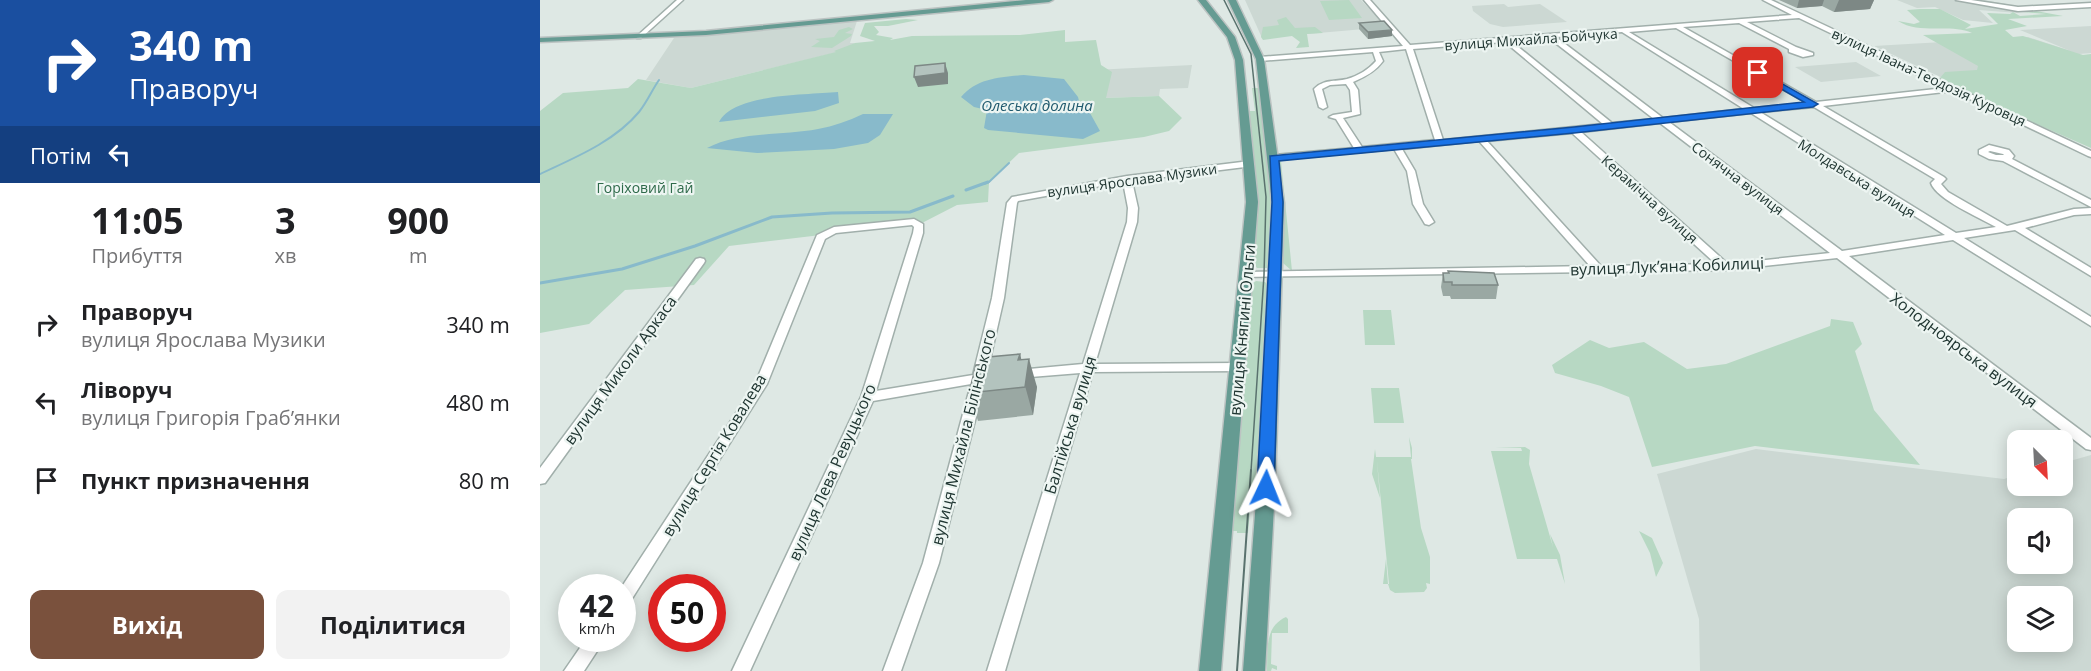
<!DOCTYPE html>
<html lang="uk">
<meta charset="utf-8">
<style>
body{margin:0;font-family:"Open Sans",sans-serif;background:#f2f2f2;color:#202124;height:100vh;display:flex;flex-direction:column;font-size:22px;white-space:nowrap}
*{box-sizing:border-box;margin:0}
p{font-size:20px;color:#757577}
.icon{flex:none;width:33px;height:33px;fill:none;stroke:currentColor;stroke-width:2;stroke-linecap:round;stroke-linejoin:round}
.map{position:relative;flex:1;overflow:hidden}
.details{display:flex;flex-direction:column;background:#fff;width:540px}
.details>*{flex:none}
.top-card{background:#1a4fa0;color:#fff;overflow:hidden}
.needle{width:39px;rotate:156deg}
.fabs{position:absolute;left:1467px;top:430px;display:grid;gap:12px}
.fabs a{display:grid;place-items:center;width:66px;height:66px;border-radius:12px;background:#fff;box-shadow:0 3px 15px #0003;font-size:30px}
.speed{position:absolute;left:18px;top:574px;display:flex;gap:12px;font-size:30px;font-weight:700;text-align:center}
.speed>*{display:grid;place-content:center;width:78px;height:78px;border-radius:50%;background:#fff;box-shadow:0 3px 15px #0003;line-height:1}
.speed small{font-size:15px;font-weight:400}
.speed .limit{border:9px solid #d22;background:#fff;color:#111}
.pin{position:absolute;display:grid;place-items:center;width:51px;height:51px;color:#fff;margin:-26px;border-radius:12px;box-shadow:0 3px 9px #0006}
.me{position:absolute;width:66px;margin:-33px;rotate:2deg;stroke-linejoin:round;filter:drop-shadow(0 0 4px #0008)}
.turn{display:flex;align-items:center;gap:21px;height:126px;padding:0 30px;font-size:27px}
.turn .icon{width:78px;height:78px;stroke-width:2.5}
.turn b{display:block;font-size:42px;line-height:51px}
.then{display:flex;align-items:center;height:57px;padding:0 30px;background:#0003;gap:12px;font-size:22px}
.eta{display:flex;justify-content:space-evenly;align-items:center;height:102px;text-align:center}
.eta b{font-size:36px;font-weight:700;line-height:42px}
.cta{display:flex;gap:12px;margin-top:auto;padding:12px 30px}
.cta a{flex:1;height:69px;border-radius:12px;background:#7a513d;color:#fff;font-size:24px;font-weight:700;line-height:69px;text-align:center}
.cta a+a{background:#f2f2f2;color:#202124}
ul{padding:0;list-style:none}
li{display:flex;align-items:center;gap:18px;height:78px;padding:0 30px}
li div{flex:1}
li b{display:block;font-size:22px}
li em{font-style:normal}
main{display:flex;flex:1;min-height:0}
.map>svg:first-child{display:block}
.built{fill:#ccd8d3;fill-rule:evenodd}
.green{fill:#b7d8c3}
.water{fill:#88bacb}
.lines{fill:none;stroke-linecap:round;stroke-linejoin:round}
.stream-far1{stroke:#88bacb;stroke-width:2}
.stream{stroke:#88bacb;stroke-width:3}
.minor-casing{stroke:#a1afab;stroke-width:3}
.major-casing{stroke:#bcc3c2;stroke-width:3}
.minor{fill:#fff;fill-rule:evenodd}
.major{fill:#659b92;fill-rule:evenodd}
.tram-far1{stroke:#5a726e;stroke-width:1.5}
.tram{stroke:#5a726e;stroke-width:2}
.wall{fill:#9aa8a3}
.shaded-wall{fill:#7d8885}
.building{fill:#b3c3be;stroke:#7d8885;stroke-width:1.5}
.route{fill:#1a73e8;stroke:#114b97;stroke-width:1.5}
.labels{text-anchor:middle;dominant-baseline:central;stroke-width:4.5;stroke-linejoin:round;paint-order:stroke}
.far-street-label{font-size:14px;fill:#203632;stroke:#edf5f2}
.far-park-label{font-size:14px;fill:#2e6a4a;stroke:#edf5f2}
.far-water-label{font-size:15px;font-style:italic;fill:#1f596d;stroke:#edf5f2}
.street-label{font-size:16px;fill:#203632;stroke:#edf5f2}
</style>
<main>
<section class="details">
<div class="top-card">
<div class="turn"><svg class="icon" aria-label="right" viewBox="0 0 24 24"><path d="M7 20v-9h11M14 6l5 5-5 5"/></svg><div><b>340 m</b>Праворуч</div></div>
<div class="then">Потім<svg class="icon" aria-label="left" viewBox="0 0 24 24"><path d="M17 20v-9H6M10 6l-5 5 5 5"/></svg></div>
</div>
<div class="eta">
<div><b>11:05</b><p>Прибуття</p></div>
<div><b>3</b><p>хв</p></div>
<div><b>900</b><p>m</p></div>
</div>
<ul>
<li><svg class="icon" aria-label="right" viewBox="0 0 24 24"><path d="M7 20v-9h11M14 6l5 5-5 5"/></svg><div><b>Праворуч</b><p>вулиця Ярослава Музики</p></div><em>340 m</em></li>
<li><svg class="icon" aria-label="left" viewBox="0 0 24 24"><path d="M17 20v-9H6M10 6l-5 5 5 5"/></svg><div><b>Ліворуч</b><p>вулиця Григорія Грабʼянки</p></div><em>480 m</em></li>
<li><svg class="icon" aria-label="arrive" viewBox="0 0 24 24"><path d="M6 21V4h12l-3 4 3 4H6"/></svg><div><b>Пункт призначення</b></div><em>80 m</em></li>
</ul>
<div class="cta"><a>Вихід</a><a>Поділитися</a></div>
</section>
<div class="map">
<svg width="1551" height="671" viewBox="0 0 1551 671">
<rect width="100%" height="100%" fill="#dee8e4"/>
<path class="built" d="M705,0H821L847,27L722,38Z
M1357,0H1444L1466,4L1478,13L1439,10L1453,23L1423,20L1395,7L1377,8Z
M964,4L968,7L1000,4L1027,22L963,27L950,24L933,11L932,6Z
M317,21L310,43H315L298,52L151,88L106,80L134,38Z
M1551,26V53L1539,54L1551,147L1334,46L1488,37L1528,50L1480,30Z
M1316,62L1341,76L1281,82L1255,67Z
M652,65L648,88L620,89L619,96L564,98L554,70Z
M1216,449L1464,479L1477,475L1478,486H1522L1523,463L1551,455V671H1160L1159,619L1117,474ZM1478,519H1522V564H1478ZM1478,597H1522V642H1478Z"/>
<path class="green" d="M809,0L822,18L789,20L780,1Z
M1380,9H1400L1431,25L1425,29L1458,24L1447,13L1470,14L1473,12L1480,16L1506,14L1483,12L1496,11L1523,16L1468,19L1487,26L1465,30L1473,37L1483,36L1543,55L1551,54V148L1437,98L1400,78L1405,72L1437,70L1438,66L1383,35L1432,33C1410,23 1380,35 1358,21L1374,24L1380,22L1367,10Z
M746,17L755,28L775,27L783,33L767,34L769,47L756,48L760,42L752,36L723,40L721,37L723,27L739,25L737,20Z
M366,19L378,20L348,26H334L339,32L336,35L353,38L350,40L372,36L480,35L525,30V42L556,40L561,65L572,72L566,98L619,96L642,118L629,131L604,137L479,153L449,182L448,202L417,205L382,223L189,246L154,285L85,290L49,324L0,333V111L23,93L88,88L98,79L151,88L296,52L294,51L315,43L335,41L320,36L325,23Z
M309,27L313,29L305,33L312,34L311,36L292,48L271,47L280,41L275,39L294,37L299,30Z
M712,88H719L732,193L730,264L727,268H717L714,264L717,205L708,111H715Z
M741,161L752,271L743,263L739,163Z
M716,281L725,282L728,285L715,498L711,499L708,533H697V531H692L712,284Z
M823,310H851L855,345H825Z
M1291,319L1313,322L1322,344L1315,351L1334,410L1380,465L1215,446L1112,467L1089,397L1061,386L1015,373L1012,365L1050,340L1069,348L1104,342L1147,369L1186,364L1290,326Z
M831,388H859L864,423H834Z
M869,437L872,448V459H871L881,528L890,557V584L886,583L887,588L884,592L855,593L850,590L848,584H843L846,559L848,584H849L837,461L840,498L832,474L835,449L836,457H871Z
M985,447L990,450L989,464L1013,547L1010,534L1020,555L1025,584L1017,559H977L951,451H982L981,448H955Z
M1099,531L1112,538L1123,563L1116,577L1110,553Z
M746,617L748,619V633H732L731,664L737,666V670L732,668L731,671H727C728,650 724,627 746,617Z"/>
<path class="water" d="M484,75L524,79L538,97L540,105L550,113L560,131L543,139L448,130L444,128L447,110L434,107L421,97C437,78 461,77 484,75Z
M298,92L299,103L275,111L179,122C194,93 268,95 298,92Z
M323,114H353L340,135L328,143L294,149L217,153L167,148C200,131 242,136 278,129C294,126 308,121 323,114Z"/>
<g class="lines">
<path class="stream-far1" d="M0,174C34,158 74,142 99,112C107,102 112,90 119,80
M444,184L449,182L469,163"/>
<path class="stream" d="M426,190L448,182
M0,283L82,269L155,246L232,217L292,213L370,212L413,196"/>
<g class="minor-casing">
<path id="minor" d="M137,0H143L101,38H97V36Z
M824,0H830L870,45L1252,15L1223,0H1231L1551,151V157L1548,156L1413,91L1283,106L1404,177L1406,179L1401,184L1408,192L1467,226L1534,209L1551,208V214L1534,215L1485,228L1551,268V276L1475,230L1424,238L1551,317V326L1413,240L1309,256L1551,438V450L1546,449L1297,258L1186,270L1065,272L1060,274L1055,272L703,277L702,275L703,273L707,272L1050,266L939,141L862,149L875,171L883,204L894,222L889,225L885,224L873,204L867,171L854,149L731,160V156L734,155L814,148L796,119L789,117L793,115L812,112L810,90L806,84L790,85L782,89L787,107L783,109L779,107L774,89C784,79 794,82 807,79C818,76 829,69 836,61L833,52L720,61L717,59L720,57L863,46ZM1259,18L1405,88L1276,102L1143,27L1199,23L1249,49V52L1263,57L1273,55V53L1256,47L1207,22ZM1136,28L1267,103L1214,108L1089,32ZM1082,32L1204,109L1123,118L1016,37ZM1009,38L1114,119L1072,123L971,41ZM964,42H965L1063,124L903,140L873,49ZM866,49L895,140L822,147L803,118L820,114L818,90L813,82C825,77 836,71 843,61L839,52ZM1274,107L1395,179L1391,183C1396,199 1440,218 1456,227L1416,233L1220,112ZM1211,113L1405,235L1302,251L1129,122ZM1120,123L1290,253L1188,264L1041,132ZM1032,133L1176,264L1061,266L947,141Z
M1416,0H1431L1478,7L1551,3V7L1478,11Z
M1449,145L1469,150L1474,156L1472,159L1551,200V207L1463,161L1449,159L1439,154V150ZM1450,151L1463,154L1464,155H1456L1448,152Z
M710,161L713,162V166L592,181L598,208L597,222L555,364L699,363L705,367L699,371L553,372L465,671H447L540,373L478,378L472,374L478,370L543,364L587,222L588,208L583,182L478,201L477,203L464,298L447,373L452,377L451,380L445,381L399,563L361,671H343L383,563L431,384L333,401L210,671H192L321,397L373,233L374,227L372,225L296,233L285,239L227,384L88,605L82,607V588H81L215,384L277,235L294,227L374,219L383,224V233L336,391L433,375L452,298L467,203L472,197L587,176Z
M160,258L164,259L165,261L164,263L5,483L0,484V468L156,259Z
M46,639H65L44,671H24Z"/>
</g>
<g class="major-casing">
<path id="major" d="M486,0H513L509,2L166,35L0,42V38L166,31Z
M658,0H666L695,37L703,60L718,202L681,671H659L706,202L695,60L687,37Z
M688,0H696L724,59L744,203L735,488L725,671H703L717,488L732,203L716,59Z"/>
</g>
<use href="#minor" class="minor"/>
<use href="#major" class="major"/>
<path class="tram-far1" d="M684,0L711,54L726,197L724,275L711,471"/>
<path class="tram" d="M697,671L711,470"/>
</g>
<path class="wall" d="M1239,0H1334L1330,9L1294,12L1282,6L1257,8Z
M819,23L852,36L828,39L819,29Z
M908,271L958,285L956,299H911L910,296H903L901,287L903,273H908Z
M480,354L481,360L497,387L493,415L438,421L429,393L447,364Z"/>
<path class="shaded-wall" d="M1259,0H1284L1282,6L1257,8Z
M1299,0H1334L1330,9L1294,12Z
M852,30V36L828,39V32Z
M405,63L408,73V84L378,87L374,77Z
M480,354L486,378L489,359L497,387L493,415L478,360Z"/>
<path class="building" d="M844,21L852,30L828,32L819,23Z
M405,63V73L374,77L375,66Z
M908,271L954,273L958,285H912V282H904L903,273H909Z
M480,354L478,360L489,359L485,387L429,393L436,365L447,364L448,357Z"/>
<path class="route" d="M1218,70L1278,104L1273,107L1034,133L739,161L743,202L734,488L732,493L726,494L720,493L717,488L732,202L730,156L1034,127L1264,102L1215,74L1214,73Z"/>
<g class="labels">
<g class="far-street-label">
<text transform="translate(991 39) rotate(-4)">вулиця Михайла Бойчука</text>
<text transform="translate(1389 77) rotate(25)">вулиця Івана-Теодозія Куровця</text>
<text transform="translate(1198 178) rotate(37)">Сонячна вулиця</text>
<text transform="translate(1317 178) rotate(32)">Молдавська вулиця</text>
<text transform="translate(592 180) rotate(-8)">вулиця Ярослава Музики</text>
<text transform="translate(1110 199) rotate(42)">Керамічна вулиця</text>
</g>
<g class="far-park-label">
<text x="105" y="187">Горіховий Гай</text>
</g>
<g class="far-water-label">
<text x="497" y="105">Олеська долина</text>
</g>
<g class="street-label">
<text transform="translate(1127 266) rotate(-2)">вулиця Лукʼяна Кобилиці</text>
<text transform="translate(702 330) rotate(-85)">вулиця Княгині Ольги</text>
<text transform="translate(1424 350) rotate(37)">Холодноярська вулиця</text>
<text transform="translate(80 370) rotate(-54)">вулиця Миколи Аркаса</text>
<text transform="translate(530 425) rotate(-73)">Балтійська вулиця</text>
<text transform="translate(423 437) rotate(-76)">вулиця Михайла Білінського</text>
<text transform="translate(174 455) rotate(-59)">вулиця Сергія Ковалева</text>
<text transform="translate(292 472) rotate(-66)">вулиця Лева Ревуцького</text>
</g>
</g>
</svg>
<div class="fabs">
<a><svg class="needle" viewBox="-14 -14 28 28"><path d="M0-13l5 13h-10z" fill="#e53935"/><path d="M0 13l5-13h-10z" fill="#757577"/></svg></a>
<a><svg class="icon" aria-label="sound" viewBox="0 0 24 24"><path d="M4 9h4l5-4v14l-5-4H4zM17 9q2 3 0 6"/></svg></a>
<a><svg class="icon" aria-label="layers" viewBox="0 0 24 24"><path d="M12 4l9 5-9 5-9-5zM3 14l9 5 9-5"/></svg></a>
</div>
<div class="speed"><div>42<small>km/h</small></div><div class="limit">50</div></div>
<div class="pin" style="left:1218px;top:73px;background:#d93025"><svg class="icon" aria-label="arrive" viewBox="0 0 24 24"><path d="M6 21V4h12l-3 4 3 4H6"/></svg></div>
<svg class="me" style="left:726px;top:488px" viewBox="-20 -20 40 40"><path d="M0-17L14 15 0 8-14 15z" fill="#1a73e8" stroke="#fff" stroke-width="4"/></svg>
</div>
</main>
